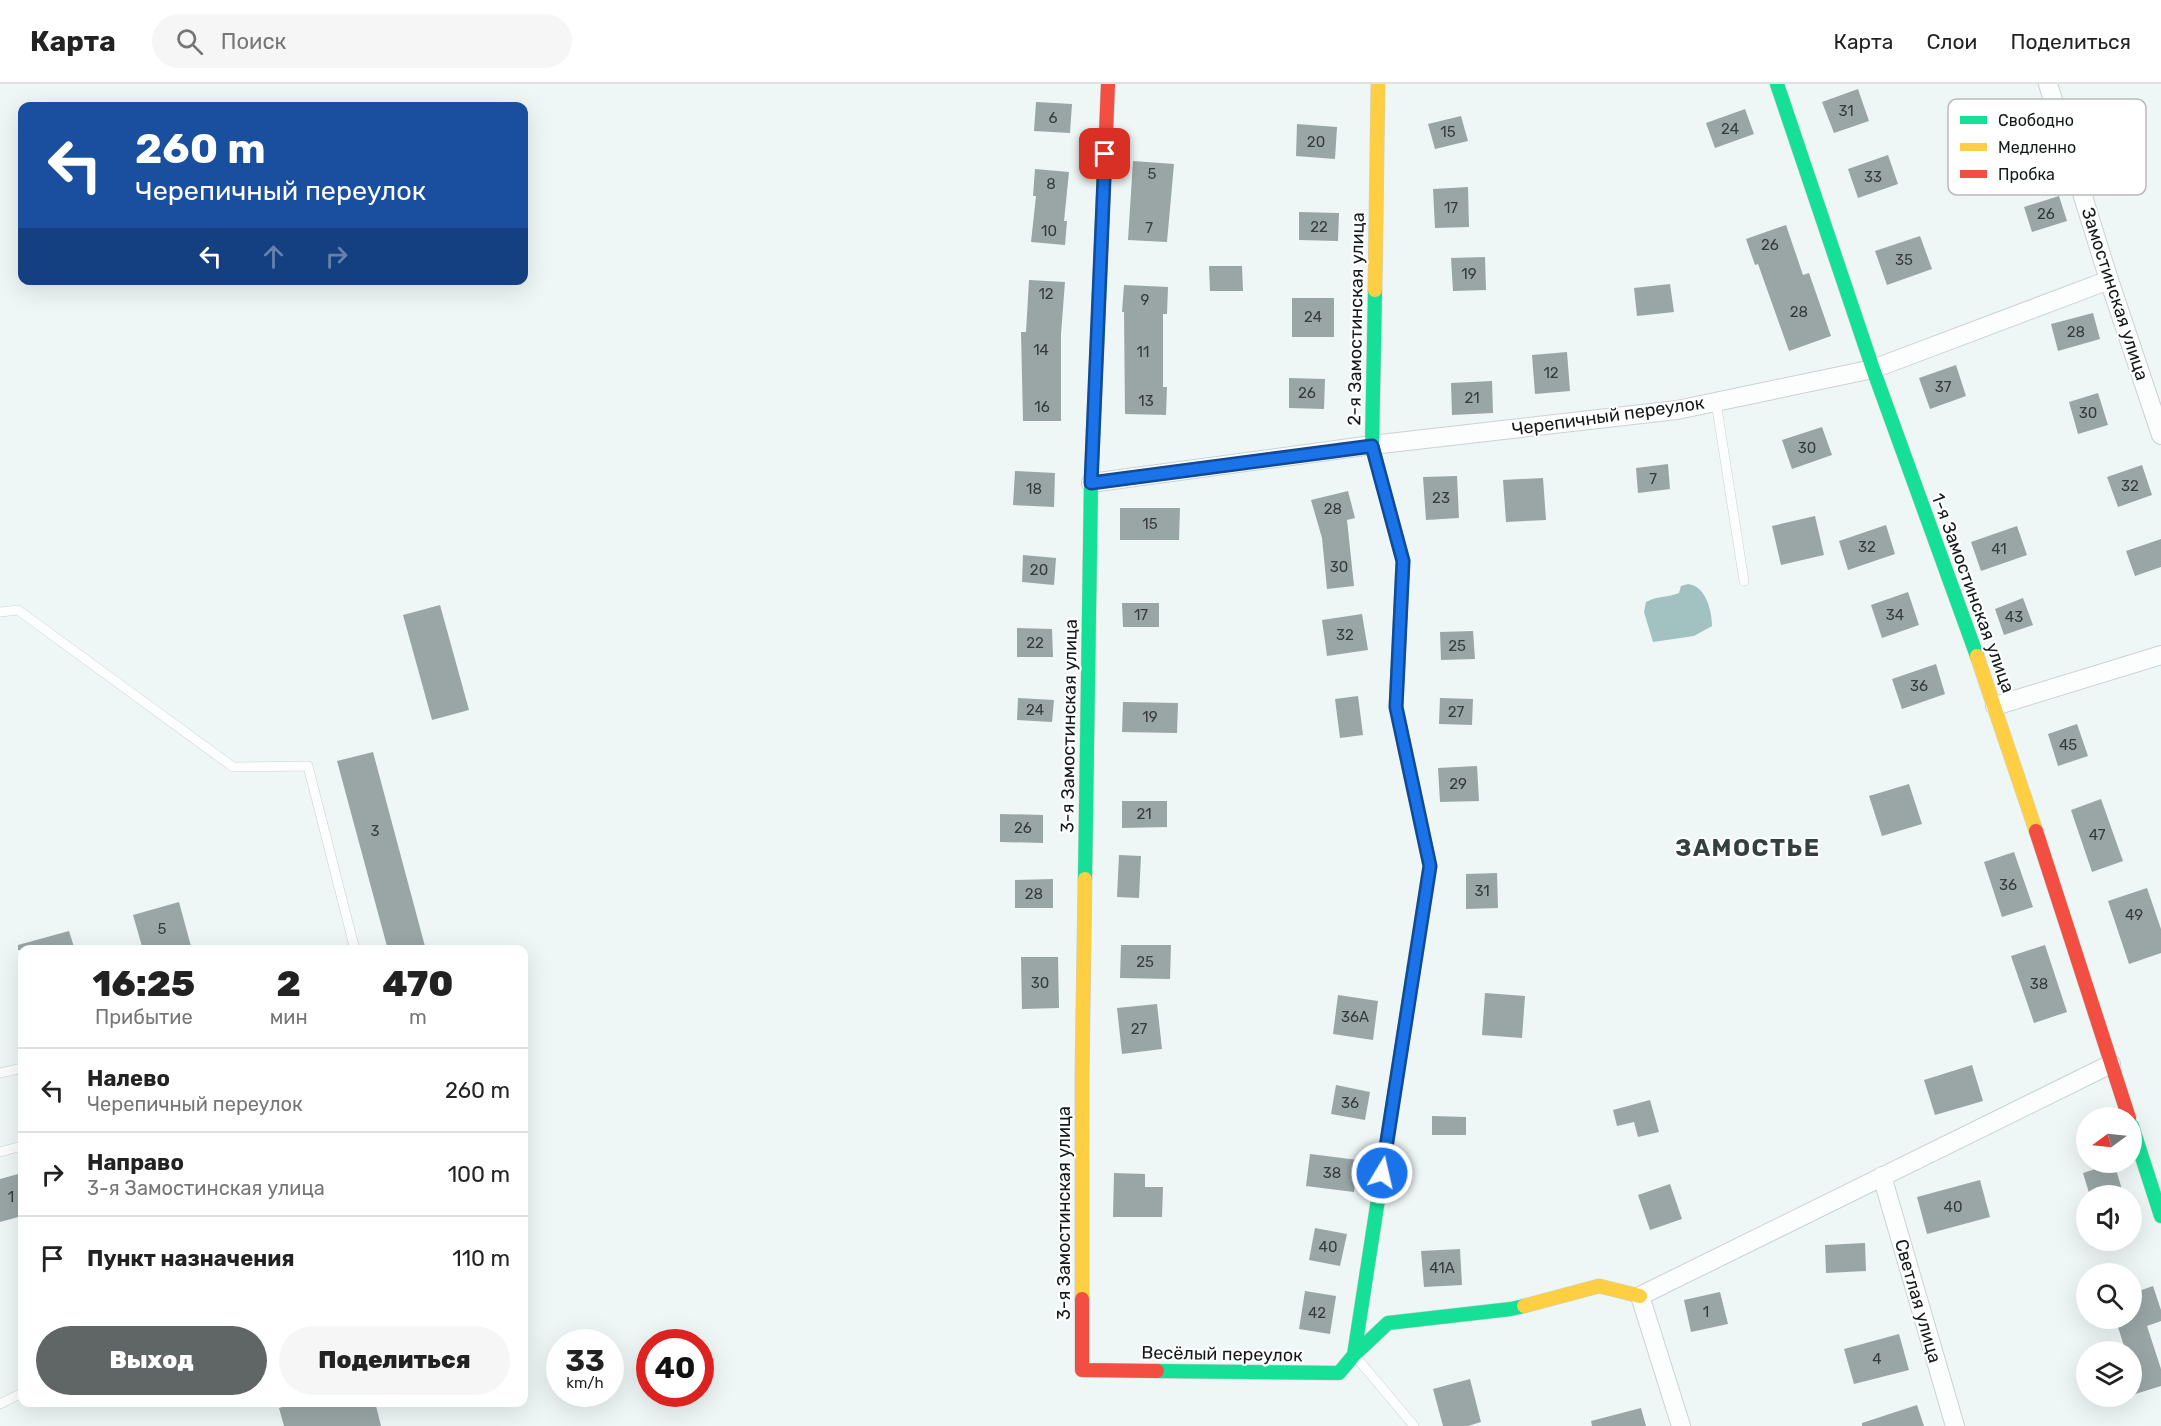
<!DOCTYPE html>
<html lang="ru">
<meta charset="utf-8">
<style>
body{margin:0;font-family:Rubik,sans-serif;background:#f6f6f6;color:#222;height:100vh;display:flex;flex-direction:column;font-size:22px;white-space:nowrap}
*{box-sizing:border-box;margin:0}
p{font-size:20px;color:#767676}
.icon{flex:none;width:33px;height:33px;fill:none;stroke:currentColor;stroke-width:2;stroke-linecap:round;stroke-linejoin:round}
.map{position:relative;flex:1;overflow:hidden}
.side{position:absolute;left:18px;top:861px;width:510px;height:462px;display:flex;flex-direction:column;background:#fff;border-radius:12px;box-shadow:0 6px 24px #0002}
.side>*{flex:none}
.hud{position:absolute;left:18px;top:18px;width:510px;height:183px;border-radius:12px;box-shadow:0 6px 24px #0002;background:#1a4fa0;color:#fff;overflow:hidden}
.needle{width:39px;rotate:255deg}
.fabs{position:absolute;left:2076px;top:1023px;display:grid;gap:12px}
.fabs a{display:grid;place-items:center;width:66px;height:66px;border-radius:50%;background:#fff;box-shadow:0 6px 24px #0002;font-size:30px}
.speed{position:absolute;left:546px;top:1245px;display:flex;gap:12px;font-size:30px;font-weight:700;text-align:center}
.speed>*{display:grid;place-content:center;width:78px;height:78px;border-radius:50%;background:#fff;box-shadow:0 6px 24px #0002;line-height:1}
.speed small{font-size:15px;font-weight:400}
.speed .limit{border:9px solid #d22;background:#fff;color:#111}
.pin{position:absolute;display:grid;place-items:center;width:51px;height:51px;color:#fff;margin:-26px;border-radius:12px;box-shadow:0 3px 9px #0006}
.me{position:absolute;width:66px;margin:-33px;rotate:9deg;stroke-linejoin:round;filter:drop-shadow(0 0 4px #0008)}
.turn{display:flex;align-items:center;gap:21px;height:126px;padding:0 18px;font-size:27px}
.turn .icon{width:78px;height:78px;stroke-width:2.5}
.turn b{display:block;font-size:42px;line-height:51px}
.lanes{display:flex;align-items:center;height:57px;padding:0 18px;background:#0003;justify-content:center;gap:30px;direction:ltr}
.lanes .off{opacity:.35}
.eta{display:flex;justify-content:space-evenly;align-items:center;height:102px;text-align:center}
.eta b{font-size:36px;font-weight:800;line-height:42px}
.cta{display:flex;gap:12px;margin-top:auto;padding:12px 18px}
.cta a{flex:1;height:69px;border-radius:36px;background:#606666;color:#fff;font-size:24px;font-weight:800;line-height:69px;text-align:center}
.cta a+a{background:#f6f6f6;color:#222}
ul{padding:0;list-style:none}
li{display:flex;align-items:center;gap:18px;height:84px;padding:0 18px;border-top:2px solid #e0e0e0}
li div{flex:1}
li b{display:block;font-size:22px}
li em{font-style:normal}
header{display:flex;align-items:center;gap:36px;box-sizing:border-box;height:84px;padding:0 30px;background:#fff;border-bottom:2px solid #e0e0e0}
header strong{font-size:28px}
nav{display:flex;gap:33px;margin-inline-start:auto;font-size:21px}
.search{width:420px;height:54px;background:#f6f6f6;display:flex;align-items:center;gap:15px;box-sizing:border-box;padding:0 21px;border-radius:33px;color:#767676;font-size:22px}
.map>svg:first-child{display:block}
.water{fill:#a1c2c0}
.building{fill:#9aa6a6}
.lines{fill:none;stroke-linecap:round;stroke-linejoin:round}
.lane-casing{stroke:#cbd2d2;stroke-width:10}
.street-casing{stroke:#cbd2d2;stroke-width:20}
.fast-casing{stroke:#cbd2d2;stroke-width:15}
.slow-casing{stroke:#cbd2d2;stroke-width:15}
.jam-casing{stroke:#cbd2d2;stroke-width:15}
.lane{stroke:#fcfefe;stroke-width:9}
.street{stroke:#fcfefe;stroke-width:18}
.fast{stroke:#16e098;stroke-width:14}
.slow{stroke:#ffcf43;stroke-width:14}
.jam{stroke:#f24e42;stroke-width:14}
.route-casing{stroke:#114b97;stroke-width:15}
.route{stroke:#1a73e8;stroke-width:10}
.labels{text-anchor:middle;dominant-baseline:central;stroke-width:4.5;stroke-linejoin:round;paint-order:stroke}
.number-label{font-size:15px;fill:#363c3c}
.street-label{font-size:18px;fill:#141919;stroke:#fff}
.district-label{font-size:24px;font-weight:bold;letter-spacing:1.5px;fill:#33403f;stroke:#fff}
.key{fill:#fff;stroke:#b8baba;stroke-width:1.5}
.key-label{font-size:16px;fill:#141919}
</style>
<header>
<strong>Карта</strong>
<div class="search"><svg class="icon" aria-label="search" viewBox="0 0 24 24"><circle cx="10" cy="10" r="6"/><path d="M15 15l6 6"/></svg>Поиск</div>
<nav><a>Карта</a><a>Слои</a><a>Поделиться</a></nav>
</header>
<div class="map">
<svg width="2161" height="1342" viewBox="0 0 2161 1342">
<rect width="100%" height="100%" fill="#eef6f6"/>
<path class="water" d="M1688,500C1706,502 1712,527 1712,542L1694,552L1653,558L1644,528L1646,518C1660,511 1667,514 1679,509L1681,502Z"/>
<path class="building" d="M1858,5L1869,37L1834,49L1822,18Z
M1036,18L1072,20L1070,49L1034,47Z
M1745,25L1754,50L1715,64L1706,39Z
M1461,32L1468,57L1435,65L1428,40Z
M1297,40L1337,43L1335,75L1296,72Z
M1888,71L1898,100L1858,114L1848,85Z
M1133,77L1174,80L1167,158L1128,156Z
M1035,85L1069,88L1064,137H1067L1065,161L1031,158L1036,112H1033Z
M1468,103L1469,143L1435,144L1433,105Z
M2059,112L2067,137L2032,148L2024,123Z
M1299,128L1339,129L1338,157L1299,156Z
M1786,141L1803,191L1809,189L1831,252L1789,267L1758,180L1755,181L1746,155Z
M1920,152L1932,185L1887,201L1875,167Z
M1485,173L1486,206L1453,207L1451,174Z
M1209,182H1242L1243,207H1210Z
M1029,196L1065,198L1061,250V337H1023L1021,248H1026Z
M1670,200L1674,228L1637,232L1634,204Z
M1124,201L1168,203L1167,230H1163V303H1167L1166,331L1125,330L1124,228H1122Z
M1292,214H1334V253H1292Z
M2093,229L2100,255L2058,267L2051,240Z
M1567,268L1570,307L1535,310L1532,271Z
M1956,281L1966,312L1930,325L1919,294Z
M1289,294L1325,295L1324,325L1289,324Z
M1492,297L1493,329L1452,331L1451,299Z
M2098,309L2108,341L2078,350L2069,318Z
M1822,343L1832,371L1792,385L1782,356Z
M1668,380L1670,405L1638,409L1636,384Z
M2142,381L2152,411L2118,423L2107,393Z
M1015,387L1055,389L1054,423L1013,421Z
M1457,392L1459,434L1426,436L1423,393Z
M1543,394L1546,436L1506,438L1503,396Z
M1348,407L1355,434L1347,436L1354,502L1327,505L1322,454L1311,416Z
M1120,424H1180L1179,456H1120Z
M1815,432L1824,471L1781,481L1772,442Z
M1886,441L1895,470L1848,486L1839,457Z
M2017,442L2027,471L1981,487L1971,458Z
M2161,455V483L2135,492L2126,467Z
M1023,471L1056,474L1054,501L1022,498Z
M1908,508L1919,541L1882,554L1871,521Z
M2023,514L2033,541L2004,551L1995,525Z
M1122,519H1159V543H1123Z
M440,521L469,626L432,636L403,531Z
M1362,530L1368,566L1327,572L1322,536Z
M1017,544L1052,545L1053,573H1017Z
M1473,547L1475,575L1441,576L1440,548Z
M1936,580L1945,610L1902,625L1892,595Z
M1358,612L1363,651L1340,654L1335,615Z
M1018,614L1054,616L1052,638L1017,636Z
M1440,614L1473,615L1472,641L1439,640Z
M1123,618L1178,619L1177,649L1122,648Z
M2077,640L2088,672L2058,682L2048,650Z
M373,668L426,866H388L337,677Z
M1477,682L1479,717L1440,718L1438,684Z
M1909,700L1922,740L1882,752L1869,712Z
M2101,715L2123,777L2092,788L2071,726Z
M1122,717H1167V743L1122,744Z
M1000,730L1043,731V759L1000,758Z
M2014,768L2033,823L2002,833L1984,778Z
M1119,771L1141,772L1139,814L1117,813Z
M1497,789L1498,824L1466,825V790Z
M1053,795V824H1015V796Z
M2147,804L2161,845V869L2129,880L2108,817Z
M179,818L192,866H143L133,831Z
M69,847L75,866H18V861Z
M1121,861H1171L1170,895L1120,894Z
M2045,861L2067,928L2034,939L2011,872Z
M1021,873H1058L1059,924L1022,925Z
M1485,909L1525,912L1522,954L1482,951Z
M1338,911L1378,917L1373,956L1333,950Z
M1157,920L1162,965L1122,970L1117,924Z
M1972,981L1983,1017L1935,1031L1924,996Z
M1336,1001L1370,1008L1365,1036L1331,1030Z
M1650,1016L1659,1048L1638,1053L1634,1038L1617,1042L1613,1026Z
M1432,1032L1466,1033V1051H1432Z
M1310,1070L1358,1076L1354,1108L1306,1102Z
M2114,1079L2124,1112H2090L2083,1089Z
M22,1089V1132L0,1138V1095Z
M1114,1089L1145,1090V1103H1163L1162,1133H1113Z
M1980,1096L1990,1133L1927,1150L1917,1113Z
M1670,1100L1682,1135L1650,1146L1638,1111Z
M1315,1144L1347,1150L1340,1182L1309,1176Z
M1865,1159L1866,1187L1826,1189L1825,1161Z
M1460,1165L1462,1201L1424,1203L1421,1167Z
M2153,1202L2161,1226V1237L2147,1242L2161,1285V1302L2132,1311V1268H2126L2115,1234H2132V1204H2135L2136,1208Z
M1305,1207L1336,1212L1330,1250L1299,1245Z
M1720,1208L1728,1240L1691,1248L1684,1216Z
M1899,1250L1909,1286L1854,1300L1844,1265Z
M1470,1295L1481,1338L1468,1342H1443L1433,1305Z
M301,1318H375L381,1342H284L279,1324Z
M1917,1321L1924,1342H1862V1339Z
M1641,1324L1646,1342H1592L1591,1337Z"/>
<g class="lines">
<g class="lane-casing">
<path id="lane" d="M1716,318L1744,497
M0,528L18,526L233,683L308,682L355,866
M0,989L22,984
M0,1068L22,1062
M1356,1273L1414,1342
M0,1320L22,1309"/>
</g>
<g class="street-casing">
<path id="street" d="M2048,0L2109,196L2161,351
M1091,399L1372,361L1677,326L1873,285L2109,196
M1995,622L2161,571
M1882,1092L1955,1342
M1681,1342L1640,1212L2111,980"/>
</g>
<g class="fast-casing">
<path id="fast" d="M1777,0L1873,285L1977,572
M1375,206L1372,361L1403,477L1396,623L1400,642
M1085,795L1091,399L1100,193
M2132,1042L2161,1132
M1354,1271L1414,882
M1157,1287L1339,1289L1354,1271L1388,1239L1511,1225L1524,1222"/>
</g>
<g class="slow-casing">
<path id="slow" d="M1375,206L1378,0
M1977,572L2036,747
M1400,642L1430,782L1414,882
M1082,1215V991L1085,795
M1524,1222L1599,1202L1640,1212"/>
</g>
<g class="jam-casing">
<path id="jam" d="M1100,193L1108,0
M2036,747L2129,1034
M1082,1215V1286L1157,1287"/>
</g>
<use href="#lane" class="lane"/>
<use href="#street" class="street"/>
<use href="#fast" class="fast"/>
<use href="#slow" class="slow"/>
<use href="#jam" class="jam"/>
</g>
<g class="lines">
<g class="route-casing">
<path id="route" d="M1105,70L1091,399L1372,362L1403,477L1396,623L1430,782L1382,1089"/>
</g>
<use href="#route" class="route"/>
</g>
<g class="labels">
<g class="number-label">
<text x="1846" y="27">31</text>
<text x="1053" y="34">6</text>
<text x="1730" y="45">24</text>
<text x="1448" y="48">15</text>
<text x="1316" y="58">20</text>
<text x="1152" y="90">5</text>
<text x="1873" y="93">33</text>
<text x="1051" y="100">8</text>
<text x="1451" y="124">17</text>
<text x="2046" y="130">26</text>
<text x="1319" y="143">22</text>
<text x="1149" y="144">7</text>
<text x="1049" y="147">10</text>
<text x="1770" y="161">26</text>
<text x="1904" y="176">35</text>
<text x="1469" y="190">19</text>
<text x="1046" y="210">12</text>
<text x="1145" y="216">9</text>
<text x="1799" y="228">28</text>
<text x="1313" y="233">24</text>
<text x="2076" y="248">28</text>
<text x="1041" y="266">14</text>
<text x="1143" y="268">11</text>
<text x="1551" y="289">12</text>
<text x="1943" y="303">37</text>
<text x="1307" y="309">26</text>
<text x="1472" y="314">21</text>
<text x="1146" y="317">13</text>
<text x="1042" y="323">16</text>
<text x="2088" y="329">30</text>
<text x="1807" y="364">30</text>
<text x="1653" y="395">7</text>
<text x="2130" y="402">32</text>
<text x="1034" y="405">18</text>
<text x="1441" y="414">23</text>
<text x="1333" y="425">28</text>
<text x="1150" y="440">15</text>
<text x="1867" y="463">32</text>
<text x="1999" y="465">41</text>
<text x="1339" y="483">30</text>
<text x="1039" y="486">20</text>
<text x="1141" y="531">17</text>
<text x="1895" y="531">34</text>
<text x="2014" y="533">43</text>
<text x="1345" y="551">32</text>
<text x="1035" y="559">22</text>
<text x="1457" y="562">25</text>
<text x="1919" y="602">36</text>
<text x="1035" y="626">24</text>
<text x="1456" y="628">27</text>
<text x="1150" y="633">19</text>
<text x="2068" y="661">45</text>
<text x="1458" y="700">29</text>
<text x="1144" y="730">21</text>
<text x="1023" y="744">26</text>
<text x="375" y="747">3</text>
<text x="2097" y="751">47</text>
<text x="2008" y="801">36</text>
<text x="1482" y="807">31</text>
<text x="1034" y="810">28</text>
<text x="2134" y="831">49</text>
<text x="162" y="845">5</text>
<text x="1145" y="878">25</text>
<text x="1040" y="899">30</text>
<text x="2039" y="900">38</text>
<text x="1355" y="933">36А</text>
<text x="1139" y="945">27</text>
<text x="1350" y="1019">36</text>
<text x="1332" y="1089">38</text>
<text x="11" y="1113">1</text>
<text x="1953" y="1123">40</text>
<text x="1328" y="1163">40</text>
<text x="1442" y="1184">41А</text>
<text x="1706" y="1228">1</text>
<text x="1317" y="1229">42</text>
<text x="1877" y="1275">4</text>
</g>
<g class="street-label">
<text transform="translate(2115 210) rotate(72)">Замостинская улица</text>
<text transform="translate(1356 235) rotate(-89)">2-я Замостинская улица</text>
<text transform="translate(1608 332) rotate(-8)">Черепичный переулок</text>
<text transform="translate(1973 509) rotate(70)">1-я Замостинская улица</text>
<text transform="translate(1069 642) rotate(-89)">3-я Замостинская улица</text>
<text transform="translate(1064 1129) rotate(-90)">3-я Замостинская улица</text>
<text transform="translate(1918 1217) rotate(74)">Светлая улица</text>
<text transform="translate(1222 1270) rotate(1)">Весёлый переулок</text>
</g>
<g class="district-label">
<text x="1748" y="764">ЗАМОСТЬЕ</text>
</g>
</g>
<rect x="1948" y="15" width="198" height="96" rx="9" class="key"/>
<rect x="1960" y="32" width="27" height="8" fill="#16e098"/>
<rect x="1960" y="59" width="27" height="8" fill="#ffcf43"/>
<rect x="1960" y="86" width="27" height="8" fill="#f24e42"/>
<g class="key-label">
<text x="1998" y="42">Свободно</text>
<text x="1998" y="69">Медленно</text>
<text x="1998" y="96">Пробка</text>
</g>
</svg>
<div class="fabs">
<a><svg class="needle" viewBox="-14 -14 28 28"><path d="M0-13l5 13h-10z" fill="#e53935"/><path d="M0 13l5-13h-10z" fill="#767676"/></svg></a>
<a><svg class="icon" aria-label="sound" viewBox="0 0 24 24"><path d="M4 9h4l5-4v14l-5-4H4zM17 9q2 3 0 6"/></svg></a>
<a><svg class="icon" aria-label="search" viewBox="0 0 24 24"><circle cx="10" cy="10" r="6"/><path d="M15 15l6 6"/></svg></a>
<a><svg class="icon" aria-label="layers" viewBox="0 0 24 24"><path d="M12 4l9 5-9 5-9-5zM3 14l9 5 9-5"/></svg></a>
</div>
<div class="speed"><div>33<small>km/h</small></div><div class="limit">40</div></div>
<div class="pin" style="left:1105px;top:70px;background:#d93025"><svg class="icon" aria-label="arrive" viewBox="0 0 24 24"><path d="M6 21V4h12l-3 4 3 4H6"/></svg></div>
<svg class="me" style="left:1382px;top:1089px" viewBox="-20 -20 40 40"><circle r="17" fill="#1a73e8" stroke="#fff" stroke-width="3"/><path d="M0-11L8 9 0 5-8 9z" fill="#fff"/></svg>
<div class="hud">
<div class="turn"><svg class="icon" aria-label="left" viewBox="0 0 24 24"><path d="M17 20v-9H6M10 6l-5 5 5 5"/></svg><div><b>260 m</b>Черепичный переулок</div></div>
<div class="lanes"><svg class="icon" aria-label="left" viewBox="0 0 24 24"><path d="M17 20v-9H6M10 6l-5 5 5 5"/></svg><svg class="icon off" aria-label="ahead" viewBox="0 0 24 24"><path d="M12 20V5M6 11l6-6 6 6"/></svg><svg class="icon off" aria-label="right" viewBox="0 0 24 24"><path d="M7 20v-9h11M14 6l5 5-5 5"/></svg></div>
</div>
<section class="side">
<div class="eta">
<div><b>16:25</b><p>Прибытие</p></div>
<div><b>2</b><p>мин</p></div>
<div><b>470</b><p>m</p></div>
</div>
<ul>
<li><svg class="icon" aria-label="left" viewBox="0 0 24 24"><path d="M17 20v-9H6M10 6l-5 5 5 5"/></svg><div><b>Налево</b><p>Черепичный переулок</p></div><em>260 m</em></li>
<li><svg class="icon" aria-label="right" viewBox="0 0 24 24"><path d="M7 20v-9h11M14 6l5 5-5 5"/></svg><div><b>Направо</b><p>3-я Замостинская улица</p></div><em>100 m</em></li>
<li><svg class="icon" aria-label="arrive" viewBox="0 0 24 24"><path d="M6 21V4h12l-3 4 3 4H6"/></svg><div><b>Пункт назначения</b></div><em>110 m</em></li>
</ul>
<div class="cta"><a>Выход</a><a>Поделиться</a></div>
</section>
</div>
